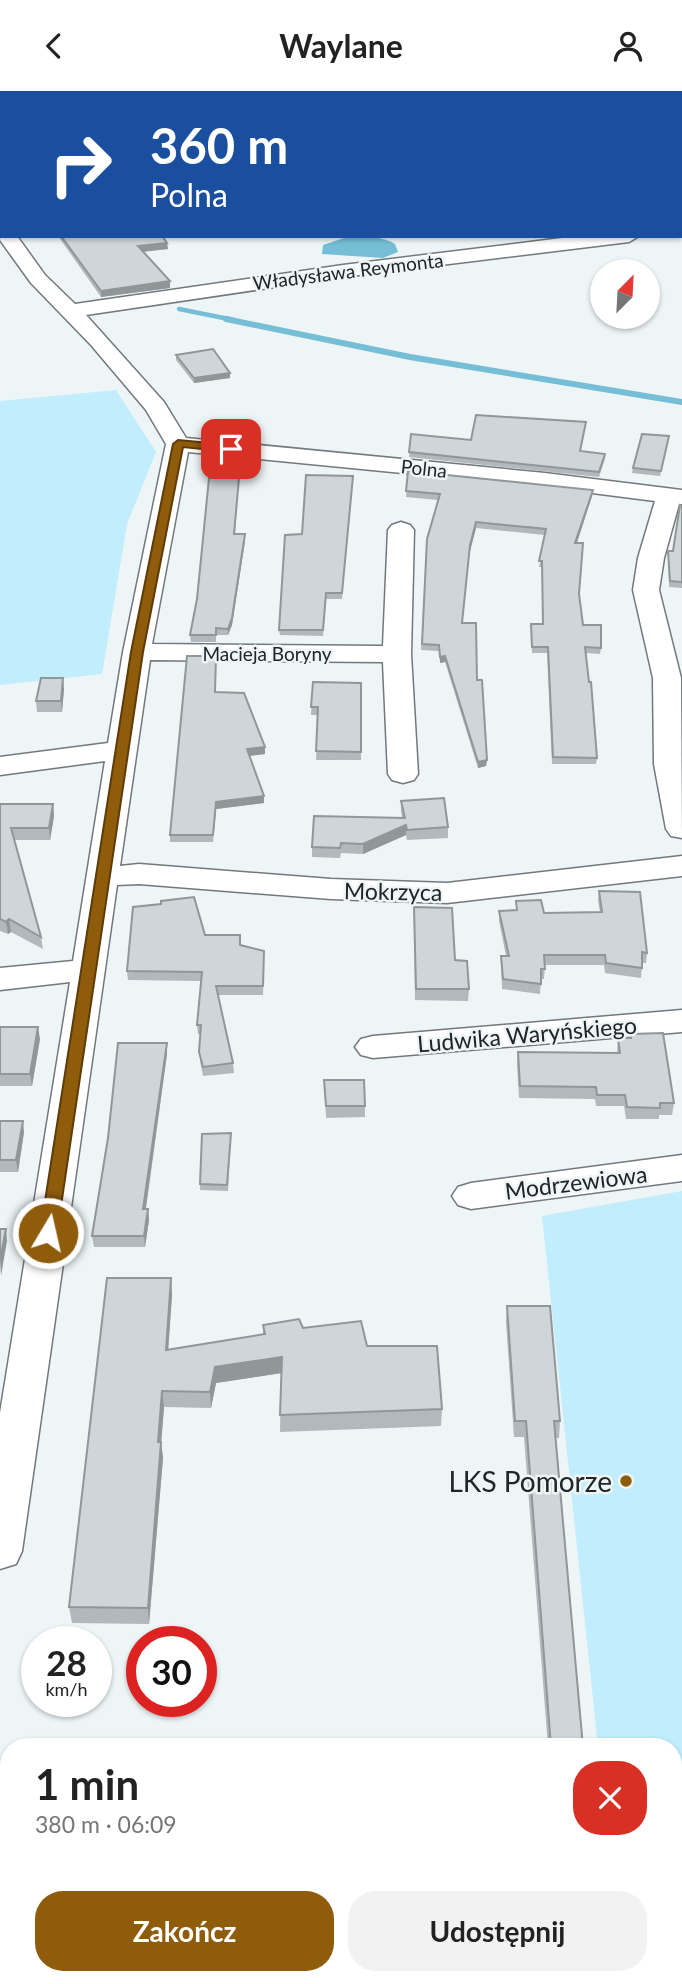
<!DOCTYPE html>
<html lang="pl">
<meta charset="utf-8">
<style>
body{margin:0;font-family:Lato,sans-serif;background:#f2f2f2;color:#222;height:100vh;display:flex;flex-direction:column;font-size:26px;white-space:nowrap}
*{box-sizing:border-box;margin:0}
p{font-size:23px;color:#767676}
.icon{flex:none;width:38px;height:38px;fill:none;stroke:currentColor;stroke-width:2;stroke-linecap:round;stroke-linejoin:round}
.map{position:relative;flex:1;overflow:hidden}
.drawer{position:absolute;left:0px;top:1647px;width:682px;height:247px;display:flex;flex-direction:column;background:#fff;border-radius:28px 28px 0 0;box-shadow:0 2px 5px #0004}
.drawer>*{flex:none}
.banner{position:absolute;left:0px;top:0px;width:682px;height:147px;box-shadow:0 2px 5px #0004;background:#1a4fa0;color:#fff;overflow:hidden}
.needle{width:46px;rotate:24deg}
.fabs{position:absolute;left:590px;top:168px;display:grid;gap:14px}
.fabs a{display:grid;place-items:center;width:70px;height:70px;border-radius:50%;background:#fff;box-shadow:0 2px 5px #0004;font-size:35px}
.speed{position:absolute;left:21px;top:1535px;display:flex;gap:14px;font-size:35px;font-weight:700;text-align:center}
.speed>*{display:grid;place-content:center;width:91px;height:91px;border-radius:50%;background:#fff;box-shadow:0 2px 5px #0004;line-height:1}
.speed small{font-size:18px;font-weight:400}
.speed .limit{border:10px solid #d22;background:#fff;color:#111}
.pin{position:absolute;display:grid;place-items:center;width:60px;height:60px;color:#fff;margin:-30px;border-radius:14px;box-shadow:0 4px 10px #0006}
.me{position:absolute;width:77px;margin:-38px;rotate:9deg;stroke-linejoin:round;filter:drop-shadow(0 0 5px #0008)}
.turn{display:flex;align-items:center;gap:24px;height:147px;padding:0 35px;font-size:32px}
.turn .icon{width:91px;height:91px;stroke-width:2.5}
.turn b{display:block;font-size:49px;line-height:60px}
.round{display:grid;place-items:center;flex:none;width:74px;height:74px;border-radius:28px;background:#f2f2f2}
.headline{display:flex;align-items:center;justify-content:space-between;height:119px;padding:0 35px}
h1{font-size:42px;font-weight:700;line-height:52px}
.button{display:flex;gap:14px;margin-top:auto;padding:14px 35px}
.button a{flex:1;height:80px;border-radius:28px;background:#8f5c0c;color:#fff;font-size:28px;font-weight:700;line-height:80px;text-align:center}
.button a+a{background:#f2f2f2;color:#222}
header{display:flex;justify-content:space-between;align-items:center;height:91px;padding:0 35px;background:#fff;font-size:32px;font-weight:700}
.map>svg:first-child{display:block}
.green{fill:#c2edfc}
.water{fill:#75bed6}
.lines{fill:none;stroke-linecap:round;stroke-linejoin:round}
.stream-far1{stroke:#75bed6;stroke-width:4.5}
.stream{stroke:#75bed6;stroke-width:6}
.street-casing{stroke:#72787b;stroke-width:3}
.street{fill:#fff;fill-rule:evenodd}
.wall{fill:#b2b8bb}
.shaded-wall{fill:#919698}
.building{fill:#cfd6d9;stroke:#919698;stroke-width:2}
.route{fill:#8f5c0c;stroke:#5d3c08;stroke-width:2}
.poi-dot{fill:#8f5c0c;stroke:#edf5f7;stroke-width:2.5}
.labels{text-anchor:middle;dominant-baseline:central;stroke-width:5;stroke-linejoin:round;paint-order:stroke}
.far-street-label{font-size:19px;fill:#222526;stroke:#edf5f7}
.street-label{font-size:23px;fill:#222526;stroke:#edf5f7}
.near-poi-label{font-size:28px;fill:#222526;stroke:#edf5f7;text-anchor:end}
</style>
<header><svg class="icon" aria-label="back" viewBox="0 0 24 24"><path d="M15 5l-7 7 7 7"/></svg>Waylane<svg class="icon" aria-label="person" viewBox="0 0 24 24"><circle cx="12" cy="8" r="4"/><path d="M4 21q1-7 8-7t8 7"/></svg></header>
<div class="map">
<svg width="682" height="1893" viewBox="0 0 682 1893">
<rect width="100%" height="100%" fill="#edf5f7"/>
<path class="green" d="M116,299L156,361L127,433L102,583L0,594V310Z
M682,1100V1893H623L622,1885H674V1656L598,1655L542,1125Z"/>
<path class="water" d="M350,145C366,145 381,145 395,153L398,161L383,167L322,163L323,154Z"/>
<g class="lines">
<path class="stream-far1" d="M179,218L234,229"/>
<path class="stream" d="M226,228L410,266L682,311"/>
<g class="street-casing">
<path id="street" d="M43,0H61L42,2Z
M2,108V135L0,134Z
M681,133H682V145H681Z
M2,140V145H17L45,184L75,213L343,174L578,145H639L629,151L343,186L86,224L164,311L186,347L545,382L682,399V413H679L664,467L659,499L681,587L682,747L671,745L666,738L654,673L653,587L633,499L638,467L655,410L545,396L188,361L152,553L383,555L388,439L392,434L401,431L410,434L414,439L411,563L418,683L414,689L403,692L392,689L388,683L383,571L150,569L120,775L139,773L331,788L447,792L682,765V785L447,812L331,808L139,793L117,794L22,1460L16,1473L0,1478V1322L70,891L0,899V877L73,870L105,670L0,684V666L108,652L123,561L166,353L146,319L91,254L31,192L0,149Z
M682,919V941L373,967L361,964L355,956L361,948L373,945Z
M682,1064V1090L471,1118L458,1114L452,1105L458,1096L471,1092Z"/>
</g>
<use href="#street" class="street"/>
</g>
<path class="wall" d="M58,145H162L167,152L168,158L143,161L170,197L101,206Z
M176,264L230,287L194,292L176,269Z
M411,343L605,363V368L599,386L409,366Z
M669,345L660,385L632,382L633,377Z
M408,380L592,405L577,452L579,504L583,534L601,557L600,563L586,562L597,667L596,673H552L547,562H532L531,539V533H543L542,476H539L545,444L476,437L470,460L462,532L477,589L487,669L486,675L478,677L445,571L440,572L439,560L421,559L427,448L438,409L406,406Z
M353,385L342,508H326L323,545L280,544L279,539L302,443Z
M239,387L235,443H245V450L232,534L228,544H216V551H191L190,544Z
M682,415V497L669,496L668,460H673Z
M313,591L361,661V669H316L318,624H311Z
M64,598L62,621H37L36,610Z
M216,601L265,656V663L249,665L264,705V712L216,718L213,751H170V744Z
M401,710L448,736V747L407,749L406,744L363,763L341,762L340,767L312,766V756L402,727L401,720Z
M0,713H53L54,725L50,749H15L41,846L43,858L11,841L8,843L0,840Z
M599,800L647,862L646,872H642L641,887L605,882L604,874H545L544,888H541L540,903L502,898L501,865H506L499,830V820L516,819V810L544,822L600,821L598,810Z
M414,827L455,869L469,898L468,910L415,909Z
M205,844L264,860V869L263,904H218L233,972L234,982L203,985L200,970V943H198L197,934L201,890L128,889L127,880Z
M0,936L40,948L32,995H0Z
M631,943L674,1012L672,1024H659V1028H626L624,1015H596L595,1008L519,1007L517,973L518,961L617,962L618,947H630Z
M167,952V963L146,1118H148L149,1129L145,1156H94L92,1145Z
M324,989L365,1015V1026L326,1027Z
M0,1030L24,1041L18,1081H0Z
M231,1042L228,1100L200,1099V1093Z
M171,1187L172,1204L168,1259L263,1243V1234L303,1237L367,1255L442,1318L441,1335L280,1341L281,1282L216,1292L211,1317L164,1316L161,1351L163,1367L149,1533L72,1532L69,1516Z
M507,1215L560,1330L559,1347H556L583,1656H548L524,1346H514L506,1231Z
M28,1885H95L94,1888H29Z"/>
<path class="shaded-wall" d="M167,152L168,158L139,161L138,155Z
M170,190V197L101,206V200Z
M230,282V287L194,292V287Z
M593,399L592,405L575,457V452Z
M476,431V437L470,460V454Z
M245,443V450L232,534L228,544V538Z
M445,565V571L440,572V566Z
M63,587L64,598L62,621L61,610Z
M265,656V663L247,665V658Z
M487,669L486,675L478,677V671Z
M264,705V712L216,718L213,751L216,711Z
M53,713L54,725L50,749L49,737Z
M406,734V744L363,763V753Z
M9,828L11,841L8,843L6,831Z
M38,936L40,948L32,995L30,983Z
M167,952V963L144,1129L143,1118Z
M23,1030L24,1041L18,1081L16,1069Z
M148,1118L149,1129L145,1156L144,1145Z
M6,1138L7,1150L1,1185L0,1169Z
M171,1187L172,1204L167,1276L166,1259Z
M282,1266V1282L216,1292L211,1317L210,1301L215,1276Z
M162,1300L164,1316L160,1367L158,1351Z
M161,1351L163,1367L149,1533L148,1517Z"/>
<path class="building" d="M61,145H162L167,152L138,155L170,190L101,200Z
M213,258L230,282L194,287L176,264Z
M476,324L586,331L580,360L605,363L599,381L409,361L411,343L471,349Z
M642,343L669,345L661,380L633,377Z
M408,380L593,399L575,452H583L579,503L583,534H601V557L585,556L589,591H591L597,667L553,666L548,556H532L531,533H543L542,470H539L546,438L476,431L470,454L462,532H476L477,589H482L487,669L478,671L445,565L440,566L439,554L422,553L427,448L440,403L406,400Z
M306,384L353,385L342,502H326L323,539H279L285,444L302,443Z
M209,387H239L234,443H245L232,527L228,538L216,537V544H190L197,508Z
M680,414L682,415V491L670,490L668,460H673Z
M187,565H216L215,601L244,602L265,656L247,658L264,705L216,711L213,744H170Z
M41,587H63L61,610H36Z
M313,591L361,592V661L316,660L318,616H311Z
M444,707L448,736L407,739L406,734L363,753L341,752L340,757L312,756L314,725L405,727L401,710Z
M0,713H53L49,737H11L41,846L9,828L6,831L0,828Z
M599,800L640,801L647,862L642,861V877L606,872L605,864H544L545,878H541V893L503,888L501,865H509L499,820L517,819L516,810L541,809L544,822L602,821Z
M194,806L205,844H240V854L264,860L263,895H216L233,972L203,976L199,961L201,934H197L202,881L127,880L133,816L161,813V810Z
M414,816L452,817L455,869L467,870L469,898H416Z
M0,936H38L30,983H0Z
M663,942L674,1012H660V1017L627,1016L625,1004H597L596,996L520,995L518,961L620,962L618,947H631V943Z
M118,952H167L143,1118H148L144,1145H92L108,1047Z
M324,989H364L365,1015H326Z
M0,1030H23L16,1069H0Z
M231,1042L227,1094L200,1093L202,1043Z
M0,1138H6L0,1169Z
M107,1187H171L166,1259L265,1243L263,1234L299,1228L303,1237L361,1230L367,1255H437L442,1318L280,1324L282,1266L215,1276L210,1301L162,1300L158,1351H161L148,1517L69,1516Z
M507,1215H550L560,1330H554L583,1656H551L526,1330H515Z
M241,1885H608V1893H241Z"/>
<path class="route" d="M178,349L231,354L236,358L231,361L183,356L143,561L57,1142L55,1146H42L40,1142L131,561L173,353Z"/>
<circle class="poi-dot" cx="626" cy="1390" r="7"/>
<g class="labels">
<g class="far-street-label">
<text transform="translate(348 180) rotate(-7)">Władysława Reymonta</text>
<text transform="translate(424 377) rotate(6)">Polna</text>
<text x="267" y="562">Macieja Boryny</text>
</g>
<g class="street-label">
<text transform="translate(393 800) rotate(1)">Mokrzyca</text>
<text transform="translate(527 943) rotate(-5)">Ludwika Waryńskiego</text>
<text transform="translate(576 1091) rotate(-7)">Modrzewiowa</text>
</g>
<g class="near-poi-label">
<text x="612" y="1390">LKS Pomorze</text>
</g>
</g>
</svg>
<div class="fabs">
<a><svg class="needle" viewBox="-14 -14 28 28"><path d="M0-13l5 13h-10z" fill="#e53935"/><path d="M0 13l5-13h-10z" fill="#767676"/></svg></a>
</div>
<div class="speed"><div>28<small>km/h</small></div><div class="limit">30</div></div>
<div class="pin" style="left:231px;top:358px;background:#d93025"><svg class="icon" aria-label="arrive" viewBox="0 0 24 24"><path d="M6 21V4h12l-3 4 3 4H6"/></svg></div>
<svg class="me" style="left:48px;top:1142px" viewBox="-20 -20 40 40"><circle r="17" fill="#8f5c0c" stroke="#fff" stroke-width="3"/><path d="M0-11L8 9 0 5-8 9z" fill="#fff"/></svg>
<div class="banner">
<div class="turn"><svg class="icon" aria-label="right" viewBox="0 0 24 24"><path d="M7 20v-9h11M14 6l5 5-5 5"/></svg><div><b>360 m</b>Polna</div></div>
</div>
<section class="drawer">
<div class="headline"><div><h1>1 min</h1><p>380 m · 06:09</p></div><a class="round" style="background:#d93025;color:#fff"><svg class="icon" aria-label="close" viewBox="0 0 24 24"><path d="M6 6l12 12M18 6L6 18"/></svg></a></div>
<div class="button"><a>Zakończ</a><a>Udostępnij</a></div>
</section>
</div>
